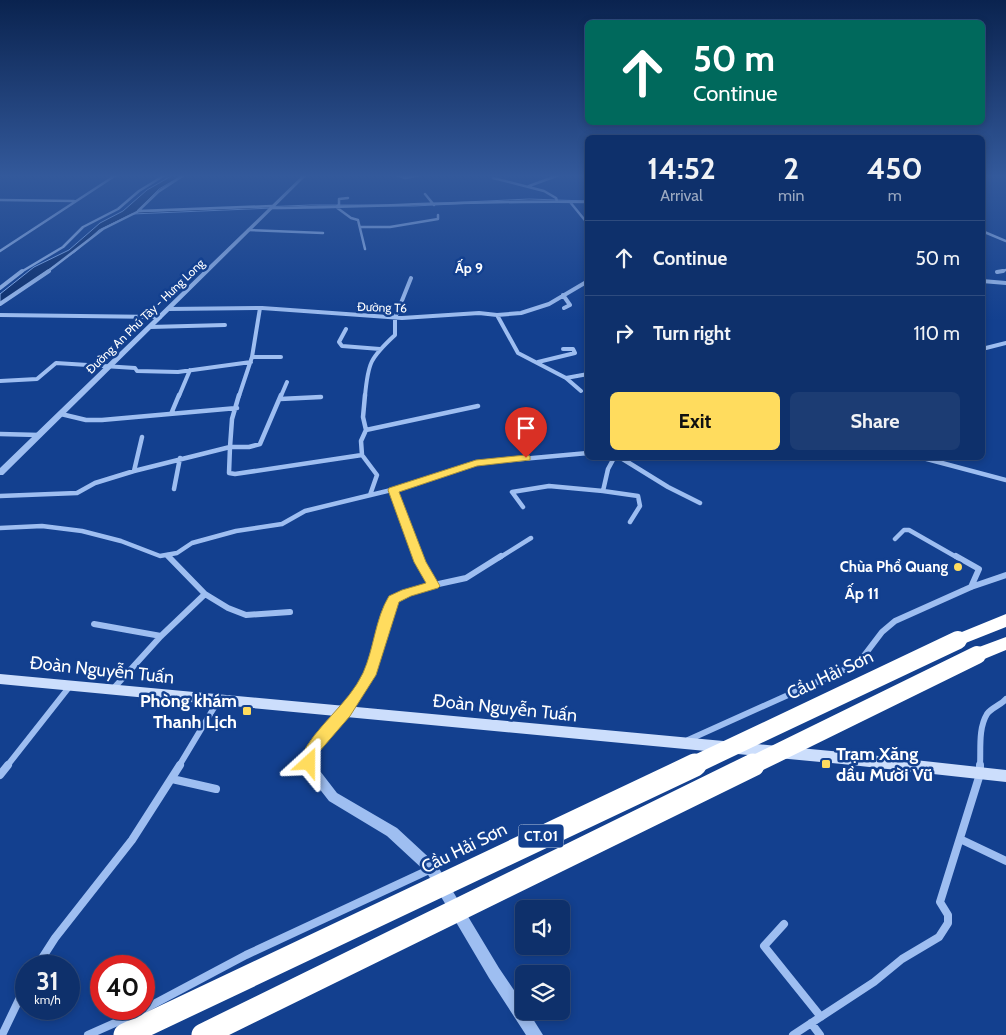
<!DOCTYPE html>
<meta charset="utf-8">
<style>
body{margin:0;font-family:Cabin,sans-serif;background:#1c3c73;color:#f1f3f6;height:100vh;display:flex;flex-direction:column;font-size:19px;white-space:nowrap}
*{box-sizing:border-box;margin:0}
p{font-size:16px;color:#9ba9c1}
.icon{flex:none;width:28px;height:28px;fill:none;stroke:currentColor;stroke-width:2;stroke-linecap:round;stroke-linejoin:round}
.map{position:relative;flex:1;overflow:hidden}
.side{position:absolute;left:585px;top:135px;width:400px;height:325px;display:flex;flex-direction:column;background:#0e306b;border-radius:8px;box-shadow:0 2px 8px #0003,0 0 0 1px #2e4b7e}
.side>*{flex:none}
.banner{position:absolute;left:585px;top:20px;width:400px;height:105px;border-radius:8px;box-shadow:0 2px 8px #0003,0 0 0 1px #2e4b7e;background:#00695c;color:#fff;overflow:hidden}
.buttons{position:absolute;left:515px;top:900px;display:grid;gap:10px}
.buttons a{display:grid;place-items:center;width:55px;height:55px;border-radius:8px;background:#0e306b;box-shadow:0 2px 8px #0003,0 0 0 1px #2e4b7e;font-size:25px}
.speed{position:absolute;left:15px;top:955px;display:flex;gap:10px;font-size:25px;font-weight:700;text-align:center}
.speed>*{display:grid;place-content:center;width:65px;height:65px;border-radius:50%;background:#0e306b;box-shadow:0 2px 8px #0003,0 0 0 1px #2e4b7e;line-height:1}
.speed small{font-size:12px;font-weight:400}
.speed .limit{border:8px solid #d22;background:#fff;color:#111}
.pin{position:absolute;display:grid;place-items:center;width:42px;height:42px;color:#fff;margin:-51px -21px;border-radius:50% 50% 50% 0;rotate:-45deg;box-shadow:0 0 5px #0007}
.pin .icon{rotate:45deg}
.me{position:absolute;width:55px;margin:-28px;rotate:24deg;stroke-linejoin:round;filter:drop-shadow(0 0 4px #0008)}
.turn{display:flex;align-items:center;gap:18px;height:105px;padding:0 25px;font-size:22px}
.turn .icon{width:65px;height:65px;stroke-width:2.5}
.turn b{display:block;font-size:35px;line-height:42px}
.eta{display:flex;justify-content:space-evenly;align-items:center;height:85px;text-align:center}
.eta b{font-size:30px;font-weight:800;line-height:35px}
.action{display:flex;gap:10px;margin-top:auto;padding:10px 25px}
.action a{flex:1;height:58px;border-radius:8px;background:#ffdc5e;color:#111;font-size:20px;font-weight:800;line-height:58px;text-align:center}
.action a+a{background:#1c3c73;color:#f1f3f6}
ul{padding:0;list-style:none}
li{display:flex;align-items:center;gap:15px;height:75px;padding:0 25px;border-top:1px solid #2e4b7e}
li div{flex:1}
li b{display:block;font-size:19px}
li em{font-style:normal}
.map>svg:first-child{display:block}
.water{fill:#0c2e6b;stroke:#90b7f4}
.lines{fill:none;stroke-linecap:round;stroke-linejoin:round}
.minor-far4{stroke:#9ebef1;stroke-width:2.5}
.minor-far3{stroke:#9ebef1;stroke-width:4}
.minor-far2{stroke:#9ebef1;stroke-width:4.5}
.minor-far1{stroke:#9ebef1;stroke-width:6}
.minor{stroke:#9ebef1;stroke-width:8}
.tertiary{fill:#9ebef1;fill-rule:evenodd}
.secondary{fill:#ccdefc;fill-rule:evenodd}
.motorway{fill:#fff;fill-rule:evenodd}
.motorway-bridge-far1{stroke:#fff;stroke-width:18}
.motorway-bridge{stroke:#fff;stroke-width:23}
.route{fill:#ffdc5e;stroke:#a68f3d}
.poi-dot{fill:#ffdc5e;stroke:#13408f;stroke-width:2}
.labels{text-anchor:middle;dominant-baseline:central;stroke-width:5;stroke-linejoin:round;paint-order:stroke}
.far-street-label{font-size:12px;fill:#fff;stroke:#13408f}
.far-neighbourhood-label{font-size:14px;font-weight:bold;fill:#fff;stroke:#13408f}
.shield{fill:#13408f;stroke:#b8c6dd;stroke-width:1}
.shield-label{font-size:14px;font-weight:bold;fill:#fff}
.poi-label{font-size:15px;font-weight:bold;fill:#fff;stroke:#13408f;text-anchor:end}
.neighbourhood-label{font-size:16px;font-weight:bold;fill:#fff;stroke:#13408f}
.near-street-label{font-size:18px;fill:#fff;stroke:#13408f}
.near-poi-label{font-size:18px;font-weight:bold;fill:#fff;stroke:#13408f;text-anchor:end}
</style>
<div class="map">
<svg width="1006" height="1035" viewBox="0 0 1006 1035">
<rect width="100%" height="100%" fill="#13408f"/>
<path class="water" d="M173,175H183L159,189L136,212L311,205H402L529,199L587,201H515L414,206H320L132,214L99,230L76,251L0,303V294L34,267L69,250L100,223L123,211L147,190Z"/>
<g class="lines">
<path class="minor-far4" d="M397,175L405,178L421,175
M493,178L544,191L556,198L557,201
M529,186L559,175
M425,194L434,205
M348,198L339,199V205L336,207L351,218L358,220L365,249
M0,200L74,201
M570,202L588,224
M271,208C377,207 482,200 588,202
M138,211L272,206
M360,227H390L438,219V215
M248,230L323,233
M982,231L1006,241
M0,251L116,175
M21,272L63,247L83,227L118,209L139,191L165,175
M47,272L103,229L137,212L158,192L184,175
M998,272L1006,270"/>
<path class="minor-far3" d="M997,272L1003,271
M982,281L1006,283
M0,288L22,271
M563,295L570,305L564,308
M0,304L49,271
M168,309L262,308L402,318L479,313L497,315L521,313L549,304L588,281
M0,315L160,317
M497,315L518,353L566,378L581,391
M150,327L225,325
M346,329L339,342L342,346L380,349
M982,349L1006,343
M252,357H281
M538,362L575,353L573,349H563
M566,378L588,374
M0,381L37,379L56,363L135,368L137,371L178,372L251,362
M179,396L190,370
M239,396L252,357L260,308
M281,396L287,382
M365,396C368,363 370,358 395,335V318L411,278"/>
<path class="minor-far2" d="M281,395L260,444L249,447H230L229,473L235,474L362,455L377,475L370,495
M280,399L321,397
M61,414L86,420H102L237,408
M171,414L179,395
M366,430L478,406
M0,434L39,435
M362,455L361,441L366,430L363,417L365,395
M614,458L608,469L603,491L638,496L640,506L630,522
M621,458L668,487L700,503
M923,458L1006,480
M134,471L142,437
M174,489L180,458
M393,490L418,558
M0,496L77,493L95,483L134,471L230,447L232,419L239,395
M523,507L512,492L549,486L603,491
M0,528L42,526L82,531L121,541L160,556L177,553L192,543L236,531L282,524L305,511L416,484L476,463L588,453
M895,539L904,530H909L958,558
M168,556L170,558
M499,558L531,538"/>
<path class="minor-far1" d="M418,556L434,585L466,578L501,556
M956,556L979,569L971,587
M205,594L228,608L246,615L290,612
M94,624L161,636
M112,690L161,636L205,594L168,556
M345,712L374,666L393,599L434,585
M688,740L848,668L863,657L882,632L895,621L971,587L1006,575
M7,766L70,686
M179,766L218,701
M980,766C981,749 978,729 987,714C991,708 1001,705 1006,699"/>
<path class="minor" d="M0,775L8,765
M172,779L216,789
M960,839L1006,861
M784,924L764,946L821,1017
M37,966L55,938L132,840L180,765
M811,1023L820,1035
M2,1035L26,985
M88,1035L135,1014L246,955L431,869
M793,1035L874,982L902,959L939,937L948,923V915L940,902L980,774V765"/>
<path class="tertiary" d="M303,175H307L3,475H0V468Z
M345,708L349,709L351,712L349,715L316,752L314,757L320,771L337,793L397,828L437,865L499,968L524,1005V1011H528L543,1035H526L489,978L427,873L387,836L329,801L311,778L302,757L308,746L341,709Z"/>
<path class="secondary" d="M0,674L842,752L1006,770V782L842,764L0,684Z"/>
<path class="motorway" d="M1006,614V627L958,646L952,644L949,640L952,636Z
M1006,637V650L977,662L971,660L968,655L971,650Z"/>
<path class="motorway-bridge-far1" d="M692,766L958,640
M751,766L977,655"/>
<path class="motorway-bridge" d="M125,1035L695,765
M203,1035L753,765"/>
</g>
<linearGradient id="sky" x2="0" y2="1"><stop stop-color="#0a234f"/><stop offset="0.55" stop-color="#33599b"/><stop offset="1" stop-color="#33599b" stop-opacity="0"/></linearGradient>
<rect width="1006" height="320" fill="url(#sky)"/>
<path class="route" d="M526,455L530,456V460L477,466L399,492L426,562L440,586L438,588L411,596L399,602L376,675L350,716L318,753L314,768L309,770L304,768L301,757C315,726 348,705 363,673C374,649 375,619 389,596L402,590L426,583L414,562L388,490L389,488L476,460Z"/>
<g class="poi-dot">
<circle cx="958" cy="567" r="5"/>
<rect x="242" y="706" width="10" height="10" rx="2.5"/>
<rect x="821" y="759" width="10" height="10" rx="2.5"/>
</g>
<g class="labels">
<g class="far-street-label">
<text transform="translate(382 307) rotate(2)">Đường T6</text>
<text transform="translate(145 316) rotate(-44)">Đường An Phú Tây - Hưng Long</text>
</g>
<g class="far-neighbourhood-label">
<text x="469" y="268">Ấp 9</text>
</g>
<rect class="shield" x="518.5" y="824.5" width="45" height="23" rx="4"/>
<g class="shield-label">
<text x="541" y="836">CT.01</text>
</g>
<g class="poi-label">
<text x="948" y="567">Chùa Phổ Quang</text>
</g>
<g class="neighbourhood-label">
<text x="862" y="593">Ấp 11</text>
</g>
<g class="near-street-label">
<text transform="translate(102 670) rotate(6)">Đoàn Nguyễn Tuấn</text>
<text transform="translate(830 675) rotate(-25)">Cầu Hải Sơn</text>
<text transform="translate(505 708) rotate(6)">Đoàn Nguyễn Tuấn</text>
<text transform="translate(464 848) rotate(-26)">Cầu Hải Sơn</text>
</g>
<g class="near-poi-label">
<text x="237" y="701">Phòng khám<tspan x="237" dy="21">Thanh Lịch</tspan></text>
<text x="836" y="754" text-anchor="start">Trạm Xăng<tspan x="836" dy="21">dầu Mười Vũ</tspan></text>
</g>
</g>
</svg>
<div class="buttons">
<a><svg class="icon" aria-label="sound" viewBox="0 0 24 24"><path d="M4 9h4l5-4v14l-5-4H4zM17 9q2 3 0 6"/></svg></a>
<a><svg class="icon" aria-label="layers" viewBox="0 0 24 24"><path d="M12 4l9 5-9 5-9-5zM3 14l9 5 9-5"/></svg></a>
</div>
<div class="speed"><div>31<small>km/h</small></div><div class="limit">40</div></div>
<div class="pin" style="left:526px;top:458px;background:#d93025"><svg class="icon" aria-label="arrive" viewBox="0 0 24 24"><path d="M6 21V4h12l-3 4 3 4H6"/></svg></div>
<svg class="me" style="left:309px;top:763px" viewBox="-20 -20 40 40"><path d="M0-17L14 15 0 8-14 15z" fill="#ffdc5e" stroke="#fff" stroke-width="4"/></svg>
<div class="banner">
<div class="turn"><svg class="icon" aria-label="ahead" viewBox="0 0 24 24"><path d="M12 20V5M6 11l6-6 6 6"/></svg><div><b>50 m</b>Continue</div></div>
</div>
<section class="side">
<div class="eta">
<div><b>14:52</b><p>Arrival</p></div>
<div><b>2</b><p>min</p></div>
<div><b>450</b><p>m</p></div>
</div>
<ul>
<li><svg class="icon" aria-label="ahead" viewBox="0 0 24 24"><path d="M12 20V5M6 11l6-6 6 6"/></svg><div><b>Continue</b></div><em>50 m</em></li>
<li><svg class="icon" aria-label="right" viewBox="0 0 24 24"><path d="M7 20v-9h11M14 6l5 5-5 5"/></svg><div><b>Turn right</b></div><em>110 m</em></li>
</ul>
<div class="action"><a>Exit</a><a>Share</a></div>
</section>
</div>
